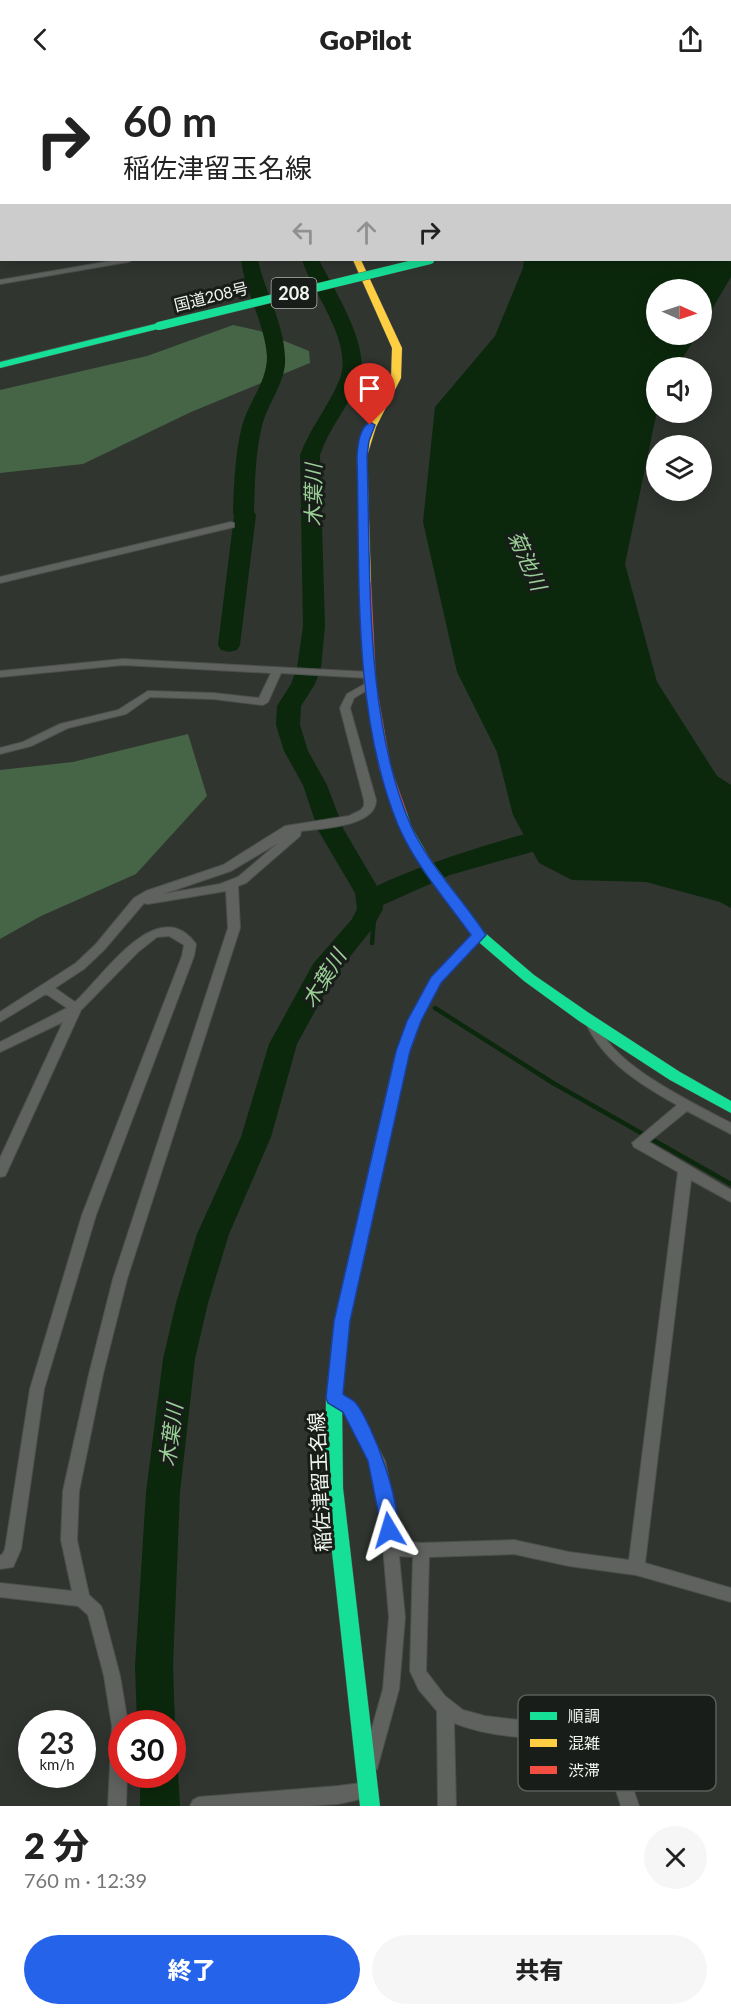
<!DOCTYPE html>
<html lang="ja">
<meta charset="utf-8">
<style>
body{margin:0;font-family:Lato,"Noto Sans JP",sans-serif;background:#f6f6f6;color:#222;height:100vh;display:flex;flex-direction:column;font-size:22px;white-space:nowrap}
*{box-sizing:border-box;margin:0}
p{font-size:20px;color:#767676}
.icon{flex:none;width:33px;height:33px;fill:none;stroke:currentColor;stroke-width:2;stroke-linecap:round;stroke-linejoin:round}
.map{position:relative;height:1728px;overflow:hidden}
.panel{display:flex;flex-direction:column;background:#fff;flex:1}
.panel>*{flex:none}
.banner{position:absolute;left:0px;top:0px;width:732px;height:183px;box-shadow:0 3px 15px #0003;background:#fff;color:#222;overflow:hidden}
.needle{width:39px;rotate:93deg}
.buttons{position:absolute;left:646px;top:201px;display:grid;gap:12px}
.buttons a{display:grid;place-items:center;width:66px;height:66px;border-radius:50%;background:#fff;box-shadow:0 3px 15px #0003;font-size:30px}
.speed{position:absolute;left:18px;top:1632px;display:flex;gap:12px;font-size:30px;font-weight:700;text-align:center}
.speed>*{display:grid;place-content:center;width:78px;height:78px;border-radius:50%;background:#fff;box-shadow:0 3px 15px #0003;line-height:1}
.speed small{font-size:15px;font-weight:400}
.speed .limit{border:9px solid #d22;background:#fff;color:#111}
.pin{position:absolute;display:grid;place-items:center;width:51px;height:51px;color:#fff;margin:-62px -26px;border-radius:50% 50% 50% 0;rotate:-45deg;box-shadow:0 0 6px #0007}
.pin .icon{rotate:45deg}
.me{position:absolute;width:66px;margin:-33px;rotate:353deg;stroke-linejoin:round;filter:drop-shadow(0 0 4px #0008)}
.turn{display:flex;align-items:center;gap:21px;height:126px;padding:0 24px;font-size:27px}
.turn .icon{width:78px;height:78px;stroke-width:2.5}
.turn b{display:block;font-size:42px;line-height:51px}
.lanes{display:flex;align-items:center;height:57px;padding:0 24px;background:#0003;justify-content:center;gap:30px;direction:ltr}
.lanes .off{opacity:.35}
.round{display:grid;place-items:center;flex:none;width:63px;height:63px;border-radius:32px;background:#f6f6f6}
.head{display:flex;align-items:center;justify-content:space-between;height:102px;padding:0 24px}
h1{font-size:36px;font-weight:800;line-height:45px}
.action{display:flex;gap:12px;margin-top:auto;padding:12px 24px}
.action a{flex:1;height:69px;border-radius:36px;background:#2563eb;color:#fff;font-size:24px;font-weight:800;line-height:69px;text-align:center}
.action a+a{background:#f6f6f6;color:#222}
header{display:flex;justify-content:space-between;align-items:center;height:78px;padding:0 24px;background:#fff;font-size:27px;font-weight:800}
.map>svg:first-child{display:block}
.forest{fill:#466546}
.water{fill:#0b280c}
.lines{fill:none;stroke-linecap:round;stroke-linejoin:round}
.stream{stroke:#0b280c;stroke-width:4.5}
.river{fill:#0b280c;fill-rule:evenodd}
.street-casing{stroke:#4c504c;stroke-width:2}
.fast-casing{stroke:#4c504c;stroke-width:1}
.slow-casing{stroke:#4c504c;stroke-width:1}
.jam-casing{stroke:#4c504c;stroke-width:1}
.street{fill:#5f625f;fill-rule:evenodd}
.fast{fill:#16e098;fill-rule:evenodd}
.slow{fill:#ffcf43;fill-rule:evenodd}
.jam{fill:#f24e42;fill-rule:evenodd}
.fast-bridge-casing{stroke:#4c504c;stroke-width:9;stroke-linecap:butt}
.fast-bridge{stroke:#16e098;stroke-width:8}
.route{fill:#2563eb;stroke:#184099;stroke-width:1.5}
.labels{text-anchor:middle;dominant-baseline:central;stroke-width:6;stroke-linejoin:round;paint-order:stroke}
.far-street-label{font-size:16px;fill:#f1f6f0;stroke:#191d19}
.shield{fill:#191d19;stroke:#b0b5b0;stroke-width:1.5}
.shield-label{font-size:18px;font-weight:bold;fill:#f1f6f0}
.street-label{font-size:20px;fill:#f1f6f0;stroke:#191d19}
.water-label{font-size:21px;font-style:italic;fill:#99cf97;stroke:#191d19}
.key{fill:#191d19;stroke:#5a5e5a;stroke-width:1.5}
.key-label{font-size:16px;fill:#f1f6f0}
</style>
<header><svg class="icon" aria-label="back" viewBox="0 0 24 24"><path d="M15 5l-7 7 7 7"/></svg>GoPilot<svg class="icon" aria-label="share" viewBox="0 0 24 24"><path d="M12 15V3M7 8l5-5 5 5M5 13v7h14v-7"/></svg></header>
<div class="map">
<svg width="731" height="1728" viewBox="0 0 731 1728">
<rect width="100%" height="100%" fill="#303530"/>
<path class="forest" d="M233,247L260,253L309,273L310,285L191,334L83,386L0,395V312L147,278Z
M188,656L207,718L136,796L41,838L0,861V692L73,684Z"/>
<path class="water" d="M588,0H731V199L702,248V212H657V256L697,257L677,289L657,290V333L625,486L657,604L717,698L731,707V830L720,824L646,804L572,802L539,785L513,737L497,674L457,594L423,444L435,329L495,258L523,190L524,182H730V2L587,1Z"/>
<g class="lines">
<path class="stream" d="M371,822L374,840L372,865
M435,930L553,1005L731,1106"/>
<path class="river" d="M197,0H211L196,2Z
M258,0H272L257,2Z
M241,182H258C265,214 284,245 285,279C287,303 268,324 262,348C255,376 255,405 254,434L256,437L240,567L237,572L229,574L221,572L218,567L234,438L233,435C234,406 235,376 242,348C248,325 267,304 267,279C265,245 245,215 241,182Z
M302,182H319C334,212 372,269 359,303C348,329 329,350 320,377L325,548L321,590L315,606L301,628L300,647L308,673L327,707L344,752L377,808C407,792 546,743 574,750L578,756L574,762L450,797L383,827V831L372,851L333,900L297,966L271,1059L229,1156L208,1225L195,1281L180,1414L173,1588L175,1646L172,1652V1646H137L135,1588L146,1414L163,1281L176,1225L197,1156L241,1059L269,966L313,886L352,841L357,831L355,815L318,752L303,707L284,673L276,647L277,628L291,606L297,590L303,548L300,377C310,350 328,329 339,303C355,266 313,216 302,182Z
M172,1683L178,1696L180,1728H140V1696H172Z"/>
<g class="street-casing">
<path id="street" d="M0,101H2V105H0Z
M117,182H132L128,184L0,206V202Z
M231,444L234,445V449L0,505V499Z
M123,581L369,594L374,597L369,600L281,595L268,624L263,627L213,621L150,619L126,636L68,650L31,668L0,676V670L23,664L60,646L118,632L148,613L213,615L259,620L271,595L123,587L0,599V593Z
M370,603L375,606L374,608L354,620L350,630L376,722C376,749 321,750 301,753L300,758L246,805L238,808L240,850L127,1201L103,1296L79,1413L77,1462L89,1517L101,1528L103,1533L120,1598L128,1646H122V1696H127L126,1728H108L112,1648L104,1598L88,1537L78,1528L0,1519V1505L72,1513L61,1462L63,1413L89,1296L113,1201L228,850L226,813L148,826L144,825L104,872L84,891L55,910L75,924C102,900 158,813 196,866L194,878L96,1137L44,1311L21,1471L13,1489L0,1491V1477H2L5,1471L30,1311L82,1137L182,878L184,867L169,858L157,859L138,874L81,932L7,1094L5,1098L0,1099V1080L63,944L0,974V964L67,930L46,916L0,944V934L76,885L96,866L134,820L146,813L223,787L285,748L349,738L361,732L364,728V722L340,630L347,616ZM278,765L238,799L220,806L163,816L231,793Z
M591,939L595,940C598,945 600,952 603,957C626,993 693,1025 731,1045V1056L687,1033L649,1064L731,1112V1124L691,1102L645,1485L731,1510V1524L636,1497L569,1488L514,1476L429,1479L426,1593L445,1618L463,1632L485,1638L528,1643L606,1647L612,1649L639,1728H621L600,1663C552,1660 499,1663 454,1645L456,1728H438L437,1633L419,1612L410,1593L413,1479L399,1478L405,1539L399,1611L377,1691L371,1693L365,1691L362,1685L383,1611L389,1539L380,1434L370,1384L344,1333L329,1324L327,1320L329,1316L334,1314L354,1325L385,1383L396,1434L398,1463L421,1465L514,1462L569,1474L629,1482L678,1094L634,1069L632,1065L677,1027C640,1006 602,983 585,943Z
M369,1704L375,1706L378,1712L375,1718L338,1726L307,1728H190L193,1722L199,1719L338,1708Z"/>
</g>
<g class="fast-casing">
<path id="fast" d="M300,0H308L300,2Z
M730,105H731V109H730Z
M159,245L164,248L162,250L0,290V284Z
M401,731L407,735L411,748L430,781L484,854L534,897L589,935L680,994L731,1023V1035L670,1002L579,943L524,903L474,860L420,786L399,748L395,735Z
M401,976L406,977L408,981L350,1243L342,1320L343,1410L380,1728H360L325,1410L326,1320L334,1243L394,981L396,977Z"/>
</g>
<g class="slow-casing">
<path id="slow" d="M353,182H361L402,270L401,300L376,349L367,378L371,505L366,508L361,505L357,378L366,349L391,300L392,270Z"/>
</g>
<g class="jam-casing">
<path id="jam" d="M366,502L371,505L376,606L391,690L407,735L401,739L395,735L379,690L364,606L361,505Z
M479,852L486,857L441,905L421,943L406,985H396L394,981L407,943L431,899L474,854Z"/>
</g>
<use href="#street" class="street"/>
<use href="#fast" class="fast"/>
<use href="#slow" class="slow"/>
<use href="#jam" class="jam"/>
<g class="fast-bridge-casing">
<path id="fast-bridge" d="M159,248L430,182"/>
</g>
<use href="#fast-bridge" class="fast-bridge"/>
</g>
<path class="route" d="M370,344L375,347L369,363L367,378C371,495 364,640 411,748C429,788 462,820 486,857L441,905L421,943L410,973L350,1243L343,1316C346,1319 352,1321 355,1324C372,1344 406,1434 395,1458L389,1460L383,1458L368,1383L343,1334L328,1325L326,1320L334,1243L396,973L407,943L431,899L471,857C446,822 415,787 398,747C352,635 360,498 357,378C358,367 359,350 370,344Z"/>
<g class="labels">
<g class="far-street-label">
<text transform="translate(211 218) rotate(-14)">国道208号</text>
</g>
<rect class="shield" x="271.5" y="200" width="45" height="30" rx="4.5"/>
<g class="shield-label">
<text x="294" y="215">208</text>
</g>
<g class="street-label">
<text transform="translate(319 1404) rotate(-93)">稲佐津留玉名線</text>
</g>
<g class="water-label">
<text transform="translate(312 417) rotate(-90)">木葉川</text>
<text transform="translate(528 482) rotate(66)">菊池川</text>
<text transform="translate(323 900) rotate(-58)">木葉川</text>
<text transform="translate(170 1357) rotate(-83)">木葉川</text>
</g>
</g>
<rect x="518" y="1617" width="198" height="96" rx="9" class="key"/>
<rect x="530" y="1634" width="27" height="8" fill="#16e098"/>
<rect x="530" y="1661" width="27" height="8" fill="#ffcf43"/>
<rect x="530" y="1688" width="27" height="8" fill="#f24e42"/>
<g class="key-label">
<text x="568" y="1644">順調</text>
<text x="568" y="1671">混雑</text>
<text x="568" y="1698">渋滞</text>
</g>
</svg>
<div class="buttons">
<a><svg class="needle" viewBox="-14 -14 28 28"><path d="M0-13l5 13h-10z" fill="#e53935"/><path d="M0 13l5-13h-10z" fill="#767676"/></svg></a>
<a><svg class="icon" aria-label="sound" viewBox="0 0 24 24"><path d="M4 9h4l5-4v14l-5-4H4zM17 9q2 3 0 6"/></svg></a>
<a><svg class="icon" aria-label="layers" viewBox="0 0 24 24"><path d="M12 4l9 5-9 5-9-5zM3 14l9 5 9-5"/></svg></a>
</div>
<div class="speed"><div>23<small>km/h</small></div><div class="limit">30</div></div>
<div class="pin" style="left:370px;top:347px;background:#d93025"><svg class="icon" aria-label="arrive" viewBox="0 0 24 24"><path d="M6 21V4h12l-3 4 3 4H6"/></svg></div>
<svg class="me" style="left:389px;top:1452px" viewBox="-20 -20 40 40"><path d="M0-17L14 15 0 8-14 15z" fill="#2563eb" stroke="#fff" stroke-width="4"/></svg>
<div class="banner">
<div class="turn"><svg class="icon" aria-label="right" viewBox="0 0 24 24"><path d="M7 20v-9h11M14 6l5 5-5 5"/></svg><div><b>60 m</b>稲佐津留玉名線</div></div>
<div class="lanes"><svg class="icon off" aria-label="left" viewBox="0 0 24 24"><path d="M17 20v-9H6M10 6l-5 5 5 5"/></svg><svg class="icon off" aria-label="ahead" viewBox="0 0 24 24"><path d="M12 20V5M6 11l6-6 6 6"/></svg><svg class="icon" aria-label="right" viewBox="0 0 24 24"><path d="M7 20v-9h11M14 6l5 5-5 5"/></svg></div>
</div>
</div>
<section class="panel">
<div class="head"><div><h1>2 分</h1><p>760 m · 12:39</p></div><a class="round"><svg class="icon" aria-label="close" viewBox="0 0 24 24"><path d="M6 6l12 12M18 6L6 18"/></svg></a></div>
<div class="action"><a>終了</a><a>共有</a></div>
</section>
